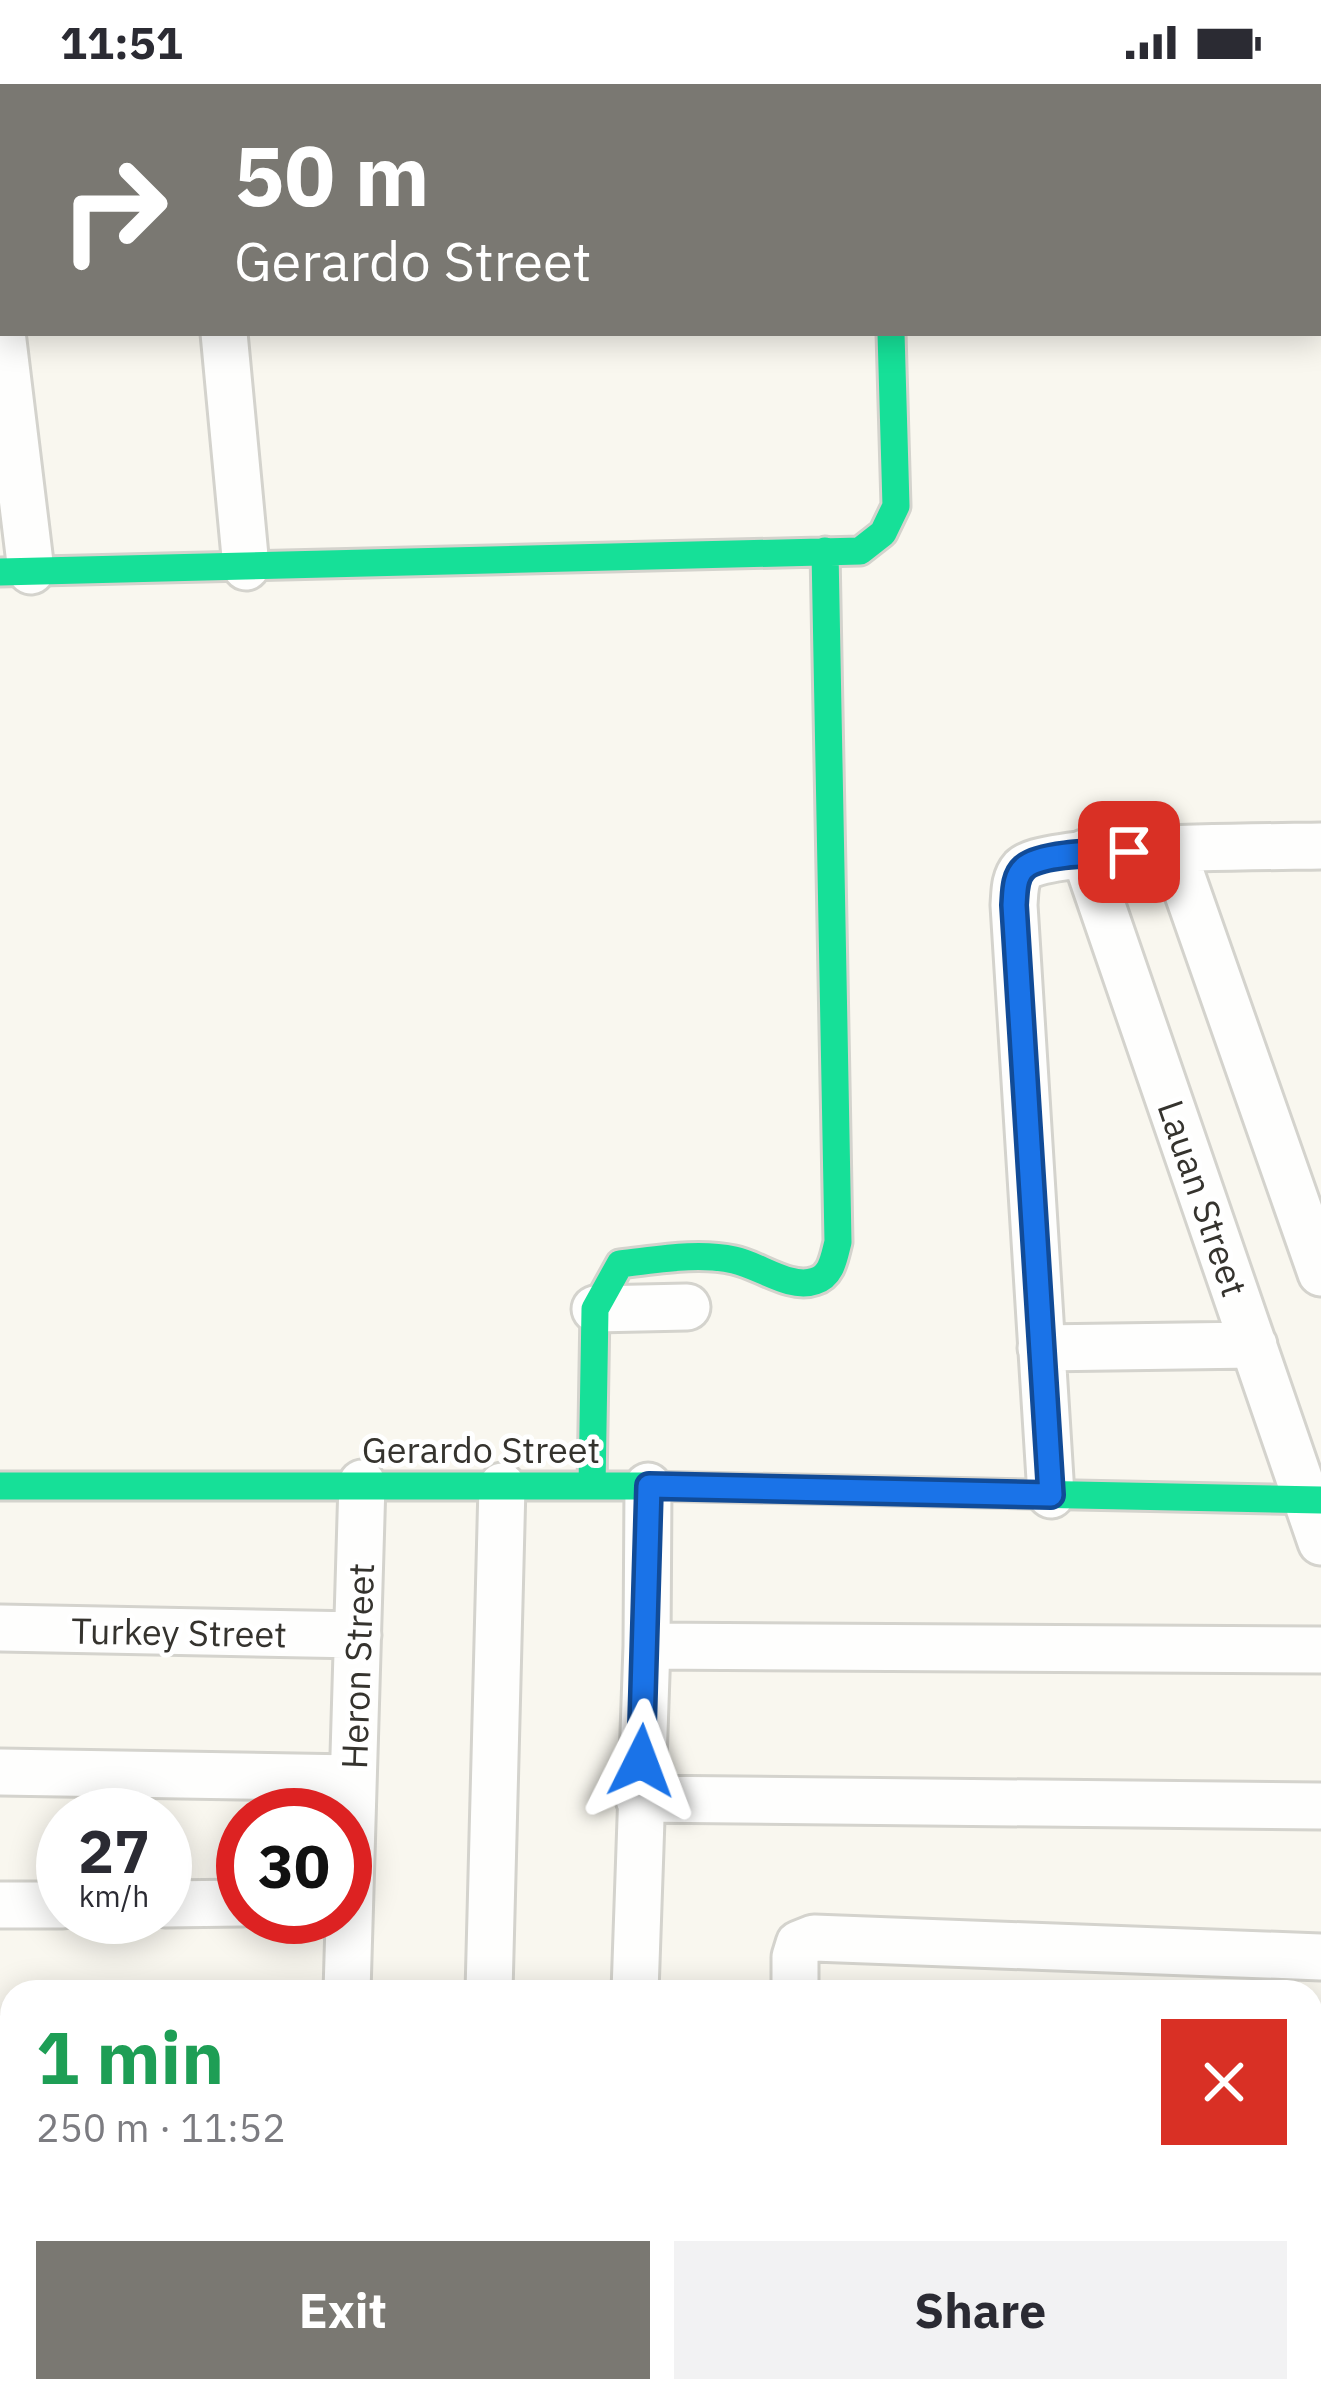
<!DOCTYPE html>
<meta charset="utf-8">
<style>
body{margin:0;font-family:"IBM Plex Sans",sans-serif;background:#f2f2f3;color:#2b2b33;height:100vh;display:flex;flex-direction:column;font-size:45px;white-space:nowrap}
*{box-sizing:border-box;margin:0}
p{font-size:39px;color:#7c7c81}
.icon{flex:none;width:66px;height:66px;fill:none;stroke:currentColor;stroke-width:2;stroke-linecap:round;stroke-linejoin:round}
.map{position:relative;flex:1;overflow:hidden}
.drawer{position:absolute;left:0px;top:1896px;width:1323px;height:423px;display:flex;flex-direction:column;background:#fff;border-radius:36px 36px 0 0;box-shadow:0 6px 30px #0003}
.drawer>*{flex:none}
.hud{position:absolute;left:0px;top:0px;width:1323px;height:252px;box-shadow:0 6px 30px #0003;background:#7a7872;color:#fff;overflow:hidden}
.speed{position:absolute;left:36px;top:1704px;display:flex;gap:24px;font-size:60px;font-weight:700;text-align:center}
.speed>*{display:grid;place-content:center;width:156px;height:156px;border-radius:50%;background:#fff;box-shadow:0 6px 30px #0003;line-height:1}
.speed small{font-size:30px;font-weight:400}
.speed .limit{border:18px solid #d22;background:#fff;color:#111}
.pin{position:absolute;display:grid;place-items:center;width:102px;height:102px;color:#fff;margin:-51px;border-radius:24px;box-shadow:0 6px 18px #0006}
.me{position:absolute;width:132px;margin:-66px;rotate:3deg;stroke-linejoin:round;filter:drop-shadow(0 0 9px #0008)}
.turn{display:flex;align-items:center;gap:42px;height:252px;padding:0 36px;font-size:54px}
.turn .icon{width:156px;height:156px;stroke-width:2.5}
.turn b{display:block;font-size:84px;line-height:102px}
.round{display:grid;place-items:center;flex:none;width:126px;height:126px;border-radius:0px;background:#f2f2f3}
.overview{display:flex;align-items:center;justify-content:space-between;height:204px;padding:0 36px}
h1{font-size:72px;font-weight:800;line-height:90px;color:#1e9e55}
.button{display:flex;gap:24px;margin-top:auto;padding:24px 36px}
.button a{flex:1;height:138px;border-radius:0px;background:#7a7872;color:#fff;font-size:48px;font-weight:800;line-height:138px;text-align:center}
.button a+a{background:#f2f2f3;color:#2b2b33}
.status{display:flex;justify-content:space-between;align-items:center;height:84px;padding:0 60px;background:#fff;direction:ltr}
.status svg{height:33px;fill:currentColor}
.map>svg:first-child{display:block}
.lines{fill:none;stroke-linecap:round;stroke-linejoin:round}
.street-casing{stroke:#d4d3cd;stroke-width:51}
.fast-casing{stroke:#d4d3cd;stroke-width:33}
.street{stroke:#fefefd;stroke-width:45}
.fast{stroke:#16e098;stroke-width:27}
.route-casing{stroke:#114b97;stroke-width:30}
.route{stroke:#1a73e8;stroke-width:21}
.labels{text-anchor:middle;dominant-baseline:central;stroke-width:10;stroke-linejoin:round;paint-order:stroke}
.street-label{font-size:36px;fill:#35332e;stroke:#fff}
</style>
<div class="status"><b>11:51</b><svg viewBox="0 0 49 12"><path d="M0 12V9h3v3zM5 12V6h3v6zM10 12V3h3v9zM15 12V0h3v12zM26 1h20v11H26zM47 4h2v5h-2z"/></svg></div>
<div class="map">
<svg width="1321" height="2318" viewBox="0 0 1321 2318">
<rect width="100%" height="100%" fill="#f9f7ef"/>
<g class="lines">
<g class="street-casing">
<path id="street" d="M184,0L185,3
M882,0V3
M0,232L31,487
M224,249L246,483
M1173,767L1321,1189
M1084,769L1321,1458
M595,1225L687,1223
M1041,1264L1254,1261
M1051,1411L1014,821C1015,809 1014,795 1023,785C1045,762 1275,763 1321,762
M0,1544L358,1551
M647,1562L1321,1566
M0,1688L353,1694
M639,1715L1321,1722
M165,1820L243,1819
M0,1821H63
M347,1908L362,1399
M489,1908L502,1402
M635,1908L647,1562L648,1402
M795,1908V1873L799,1860L814,1854L1321,1873
M0,1956H12
M1311,2020L1321,2021
M0,2098H12
M1311,2174L1321,2175
M0,2240H12
M333,2318L334,2307
M478,2318V2307
M631,2318V2307
M790,2318L791,2307"/>
</g>
<g class="fast-casing">
<path id="fast" d="M0,488L860,467L883,449L896,422L891,249
M0,1402H648L1321,1416
M592,1402L595,1225L620,1180C657,1176 697,1168 734,1176C759,1181 790,1206 815,1197C832,1192 834,1173 838,1158L825,467"/>
</g>
<use href="#street" class="street"/>
<use href="#fast" class="fast"/>
</g>
<g class="lines">
<g class="route-casing">
<path id="route" d="M641,1677L649,1402L1051,1411L1014,821C1015,809 1014,793 1024,784C1041,768 1105,769 1129,768"/>
</g>
<use href="#route" class="route"/>
</g>
<g class="labels">
<g class="street-label">
<text transform="translate(1203 1114) rotate(71)">Lauan Street</text>
<text x="481" y="1365">Gerardo Street</text>
<text transform="translate(179 1548) rotate(1)">Turkey Street</text>
<text transform="translate(357 1582) rotate(-88)">Heron Street</text>
</g>
</g>
</svg>
<div class="speed"><div>27<small>km/h</small></div><div class="limit">30</div></div>
<div class="pin" style="left:1129px;top:768px;background:#d93025"><svg class="icon" aria-label="arrive" viewBox="0 0 24 24"><path d="M6 21V4h12l-3 4 3 4H6"/></svg></div>
<svg class="me" style="left:641px;top:1677px" viewBox="-20 -20 40 40"><path d="M0-17L14 15 0 8-14 15z" fill="#1a73e8" stroke="#fff" stroke-width="4"/></svg>
<div class="hud">
<div class="turn"><svg class="icon" aria-label="right" viewBox="0 0 24 24"><path d="M7 20v-9h11M14 6l5 5-5 5"/></svg><div><b>50 m</b>Gerardo Street</div></div>
</div>
<section class="drawer">
<div class="overview"><div><h1>1 min</h1><p>250 m · 11:52</p></div><a class="round" style="background:#d93025;color:#fff"><svg class="icon" aria-label="close" viewBox="0 0 24 24"><path d="M6 6l12 12M18 6L6 18"/></svg></a></div>
<div class="button"><a>Exit</a><a>Share</a></div>
</section>
</div>
